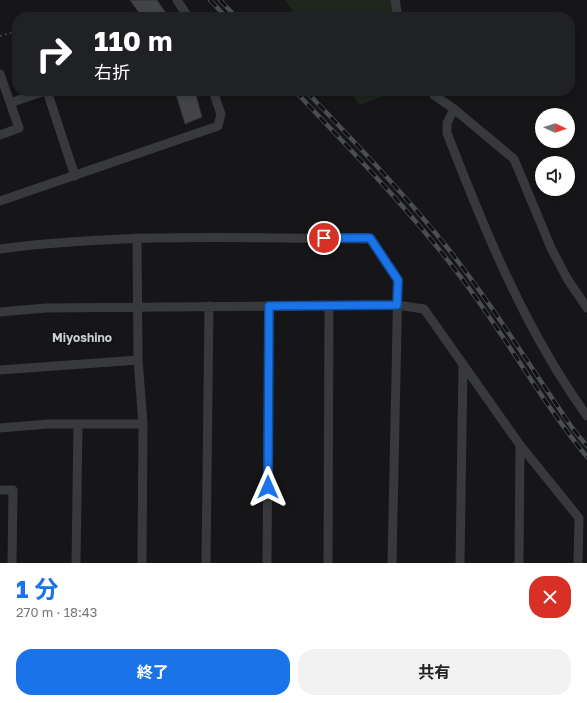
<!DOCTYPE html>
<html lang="ja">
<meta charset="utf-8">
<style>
body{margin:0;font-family:"Golos Text","Noto Sans JP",sans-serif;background:#f2f2f2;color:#222;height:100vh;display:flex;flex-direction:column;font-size:15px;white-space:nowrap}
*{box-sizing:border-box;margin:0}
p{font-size:13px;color:#767676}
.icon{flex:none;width:22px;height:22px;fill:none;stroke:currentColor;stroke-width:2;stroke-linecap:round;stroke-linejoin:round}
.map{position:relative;height:563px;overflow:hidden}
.details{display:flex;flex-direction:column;background:#fff;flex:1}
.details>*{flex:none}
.hud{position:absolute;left:12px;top:12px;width:563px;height:84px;border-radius:16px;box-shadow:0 2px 6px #0003;background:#202124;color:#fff;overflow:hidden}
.needle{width:26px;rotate:93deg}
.tools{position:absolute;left:535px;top:108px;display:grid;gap:8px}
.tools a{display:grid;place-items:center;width:40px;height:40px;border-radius:50%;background:#fff;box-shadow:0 2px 6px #0003;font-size:20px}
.pin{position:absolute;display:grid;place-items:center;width:34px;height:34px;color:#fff;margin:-17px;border:2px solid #fff;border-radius:50%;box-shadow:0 1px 4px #0007}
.me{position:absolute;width:44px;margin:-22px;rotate:0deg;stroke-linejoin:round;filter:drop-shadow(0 0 3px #0008)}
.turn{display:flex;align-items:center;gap:14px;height:84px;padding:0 16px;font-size:18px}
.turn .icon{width:52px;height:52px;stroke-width:2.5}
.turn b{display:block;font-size:28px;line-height:34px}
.round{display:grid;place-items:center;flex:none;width:42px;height:42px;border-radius:16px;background:#f2f2f2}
.headline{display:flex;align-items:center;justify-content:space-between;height:68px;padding:0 16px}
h1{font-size:24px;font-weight:700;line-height:30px;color:#1a73e8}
.cta{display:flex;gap:8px;margin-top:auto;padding:8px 16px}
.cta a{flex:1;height:46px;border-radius:16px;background:#1a73e8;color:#fff;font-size:16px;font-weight:700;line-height:46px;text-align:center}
.cta a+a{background:#f2f2f2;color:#222}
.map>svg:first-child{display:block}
.green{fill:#1e261e}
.building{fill:#424448;stroke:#303134}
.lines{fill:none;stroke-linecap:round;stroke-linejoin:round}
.path{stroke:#3d4044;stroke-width:2;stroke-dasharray:2 3;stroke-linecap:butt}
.street{stroke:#37393d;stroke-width:9}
.rail-casing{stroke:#4a4d52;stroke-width:4.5}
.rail{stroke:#111113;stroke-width:3;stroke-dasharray:9;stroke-linecap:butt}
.route-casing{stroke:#114b97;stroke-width:10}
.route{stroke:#1a73e8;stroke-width:7}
.labels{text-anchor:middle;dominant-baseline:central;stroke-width:3;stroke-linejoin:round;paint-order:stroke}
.quarter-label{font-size:12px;font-weight:bold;fill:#c9cdd4;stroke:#111113}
</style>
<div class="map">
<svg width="587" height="563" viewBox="0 0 587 563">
<rect width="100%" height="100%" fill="#161618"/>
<path class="green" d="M285,0H397L393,17H297Z
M350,91H396L360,105Z"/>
<path class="building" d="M130,0H157L169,17H142Z
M175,91H195L202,117L185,124Z"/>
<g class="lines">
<path class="path" d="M0,36L17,31"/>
<path class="street" d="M177,0L188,17
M395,0L398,17
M0,74L19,128L0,135
M47,91L75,176
M432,91L434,95L454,109L514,159L551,248L568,280L587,308
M10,103L45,91
M454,109L447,123V133C485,231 525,330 587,416
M0,201L218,126L221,114L213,91
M137,238L138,360L143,424L142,563
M0,249C123,233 247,238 370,239L398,280L392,563
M0,312L46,308L397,305L424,309L520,445L579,518L578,563
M0,370L138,360
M0,428L48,424H143
M0,490H13L12,563
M76,563L78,424
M206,563L209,306
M267,563L269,306
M328,563L329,306
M460,563L463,364
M519,563L520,445"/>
<g class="rail-casing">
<path id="rail" d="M210,0L226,17
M220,0L236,17
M295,91C358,158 423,223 476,298C514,351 546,407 587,457
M306,91C354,142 403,192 446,246C492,304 531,368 573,429L587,446"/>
</g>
<use href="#rail" class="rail"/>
</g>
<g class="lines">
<g class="route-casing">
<path id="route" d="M268,487L269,306L397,305L398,280L370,238H324"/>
</g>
<use href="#route" class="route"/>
</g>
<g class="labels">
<g class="quarter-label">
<text x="82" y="337">Miyoshino</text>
</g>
</g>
</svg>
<div class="tools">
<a><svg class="needle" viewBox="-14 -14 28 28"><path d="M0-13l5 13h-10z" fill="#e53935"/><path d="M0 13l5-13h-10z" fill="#767676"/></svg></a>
<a><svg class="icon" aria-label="sound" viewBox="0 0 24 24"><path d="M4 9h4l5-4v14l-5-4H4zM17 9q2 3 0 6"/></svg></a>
</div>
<div class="pin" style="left:324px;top:238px;background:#d93025"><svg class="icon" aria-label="arrive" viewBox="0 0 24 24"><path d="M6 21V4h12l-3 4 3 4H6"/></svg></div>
<svg class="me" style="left:268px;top:487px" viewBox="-20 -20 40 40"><path d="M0-17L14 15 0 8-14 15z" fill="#1a73e8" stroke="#fff" stroke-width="4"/></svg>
<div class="hud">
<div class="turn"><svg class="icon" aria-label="right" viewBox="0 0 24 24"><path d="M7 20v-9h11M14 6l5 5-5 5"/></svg><div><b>110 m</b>右折</div></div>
</div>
</div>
<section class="details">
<div class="headline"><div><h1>1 分</h1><p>270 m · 18:43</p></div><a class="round" style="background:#d93025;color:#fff"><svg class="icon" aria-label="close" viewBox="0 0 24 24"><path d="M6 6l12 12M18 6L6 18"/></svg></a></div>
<div class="cta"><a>終了</a><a>共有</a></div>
</section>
